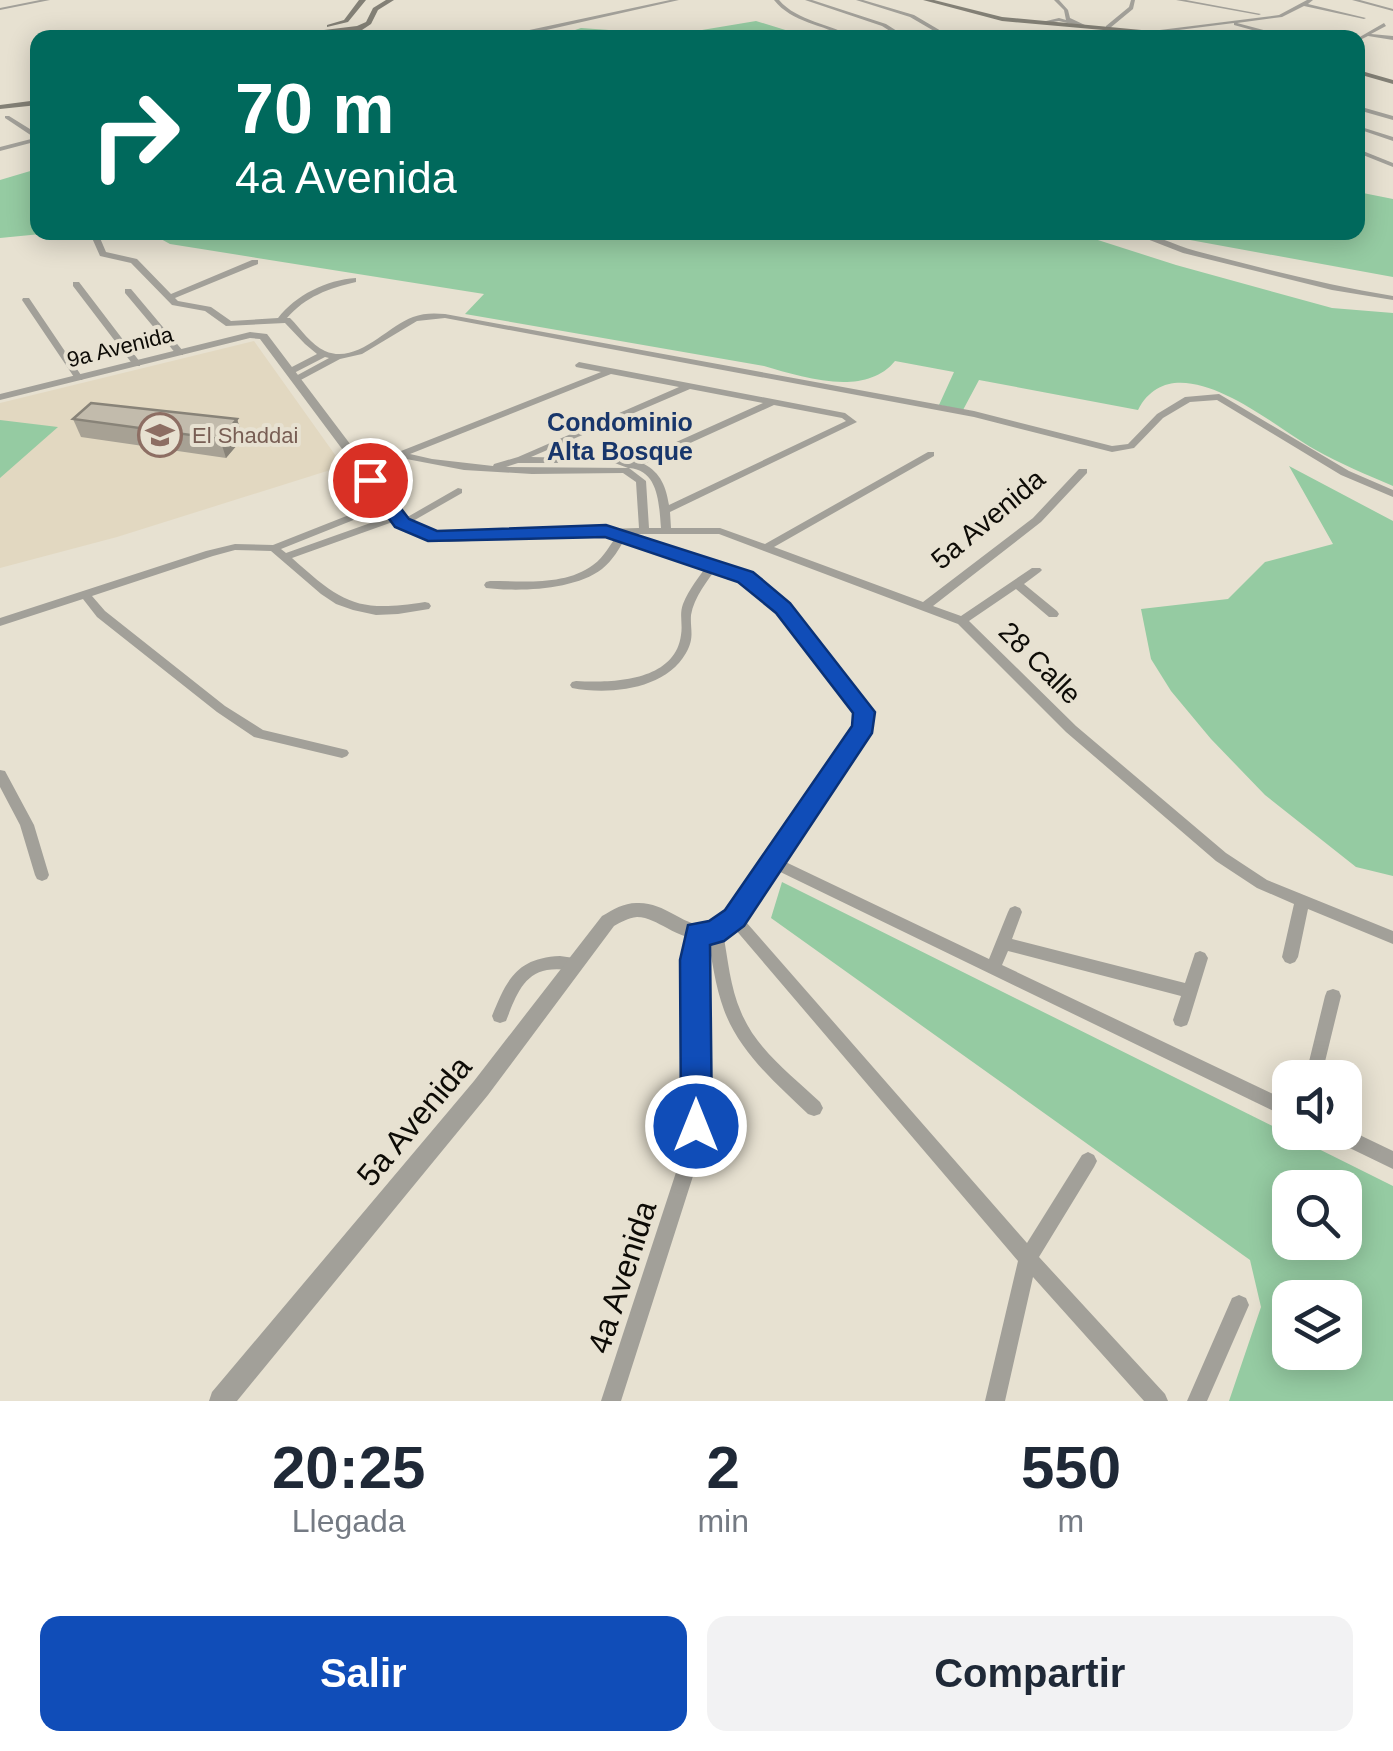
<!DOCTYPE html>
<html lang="es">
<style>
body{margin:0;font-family:Helvetica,sans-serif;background:#f2f2f3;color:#1f2937;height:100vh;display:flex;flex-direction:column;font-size:38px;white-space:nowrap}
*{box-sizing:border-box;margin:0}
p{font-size:32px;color:#747a83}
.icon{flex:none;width:55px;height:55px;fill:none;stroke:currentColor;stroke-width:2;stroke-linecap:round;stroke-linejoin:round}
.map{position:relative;height:1401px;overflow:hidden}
.sheet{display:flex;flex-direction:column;background:#fff;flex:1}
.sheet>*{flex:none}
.hud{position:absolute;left:30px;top:30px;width:1335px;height:210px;border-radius:20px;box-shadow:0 5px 25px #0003;background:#00695c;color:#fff;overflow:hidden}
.fabs{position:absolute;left:1272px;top:1060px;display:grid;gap:20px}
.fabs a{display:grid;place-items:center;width:90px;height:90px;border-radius:20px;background:#fff;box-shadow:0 5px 25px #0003;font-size:50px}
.pin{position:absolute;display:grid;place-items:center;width:85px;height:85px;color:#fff;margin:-42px;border:5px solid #fff;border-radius:50%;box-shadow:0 2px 10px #0007}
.me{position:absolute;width:110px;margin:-55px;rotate:0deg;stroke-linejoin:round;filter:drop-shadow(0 0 8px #0008)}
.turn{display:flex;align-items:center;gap:35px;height:210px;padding:0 40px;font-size:45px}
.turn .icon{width:130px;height:130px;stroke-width:2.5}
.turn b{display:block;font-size:70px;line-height:85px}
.eta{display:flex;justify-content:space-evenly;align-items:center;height:170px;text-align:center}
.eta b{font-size:60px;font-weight:700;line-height:70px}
.action{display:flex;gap:20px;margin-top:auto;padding:20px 40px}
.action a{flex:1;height:115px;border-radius:20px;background:#104db8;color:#fff;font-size:40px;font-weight:700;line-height:115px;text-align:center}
.action a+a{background:#f2f2f3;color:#1f2937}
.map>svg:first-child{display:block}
.built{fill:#e2d8c1}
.green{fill:#95cba2;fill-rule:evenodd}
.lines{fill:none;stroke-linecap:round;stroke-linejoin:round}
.minor{fill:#a2a099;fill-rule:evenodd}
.tertiary{fill:#a2a099;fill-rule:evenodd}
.secondary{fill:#838076;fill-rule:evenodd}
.wall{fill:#a7a194}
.shaded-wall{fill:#888378}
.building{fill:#c2bbac;stroke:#888378;stroke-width:2.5}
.route{fill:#104db8;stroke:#0a3278;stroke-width:2.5}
.labels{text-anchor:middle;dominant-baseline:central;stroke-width:8;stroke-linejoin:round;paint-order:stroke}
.far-street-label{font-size:22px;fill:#0d0b06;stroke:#e7e1d1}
.far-education-label{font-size:22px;fill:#785e54;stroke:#e7e1d1;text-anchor:start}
.far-neighbourhood-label{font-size:25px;font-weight:bold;fill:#18366b;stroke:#e7e1d1}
.street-label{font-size:28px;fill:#0d0b06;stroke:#e7e1d1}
.near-street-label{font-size:32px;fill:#0d0b06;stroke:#e7e1d1}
</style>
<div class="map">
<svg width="1393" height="1401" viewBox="0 0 1393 1401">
<rect width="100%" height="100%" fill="#e7e1d1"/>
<path class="built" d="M254,341L343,466L117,537L0,568V403Z"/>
<path class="green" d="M756,21L808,37H554L581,28L609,30V34L672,35Z
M37,169L38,232L51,233L0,238V180Z
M1358,192L1393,199V277L1190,240L1172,233L1358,232Z
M150,233H1076L1176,265L1332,308L1393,313V486C1367,475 1339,463 1314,449C1274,427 1175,339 1138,410L979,380L963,410L939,405L954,372L895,361C865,398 802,377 764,366L465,314L484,294L170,244Z
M0,420L58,427L0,478Z
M1289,466L1393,521V876L1356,867L1265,795L1211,739L1171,691L1151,659L1141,609L1228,599L1265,562L1333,544Z
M782,882L1393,1186V1401H1229L1261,1307L1250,1260L771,918ZM1290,1188H1345V1242H1290ZM1290,1298H1345V1352H1290Z"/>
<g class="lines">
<path class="minor" d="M40,0H50L0,10V8Z
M670,0H679L520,36L471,34L443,38L471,30L520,32Z
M774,0H779C798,22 830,23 854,38H847C823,24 792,23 774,0Z
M805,0H812L886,24L908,38H901L882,26Z
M856,0H863L914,15L953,38H946L910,17Z
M1054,0H1059L1068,10L1070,18L1087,26V28L1059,21L1042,24V22L1059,18L1066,20L1064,10Z
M1131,0H1135L1133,9L1110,28H1106V26L1129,7Z
M1176,0H1186L1261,14L1259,15Z
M1307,0H1313L1308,4L1366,18L1364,19L1304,6L1282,17L1237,23L1279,34L1277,37L1234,25V23L1163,32L1160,30L1279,15Z
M1352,0H1360L1393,9V11Z
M1384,23L1386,26L1371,34L1393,36V40L1368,36L1358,41V38Z
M1358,106L1393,116V120L1358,110Z
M5,116H9L38,134V141L0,151V147L35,138L5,118Z
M1358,126L1393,137V141L1358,129Z
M1358,149L1393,163V167L1358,153Z
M97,232H104L100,238L106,252L137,259L171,294L252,260H258V264L175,298L178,301L211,307L231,321L278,318C296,295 326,280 356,278V282C329,288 305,297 287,318H290C301,329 311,345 325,351C357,365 386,327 413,317C423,313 434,313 445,314L974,411L1112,446L1128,444L1157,414L1185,397L1219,394L1349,471L1393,490V497L1341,475L1217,400L1190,402L1163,418L1134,448L1112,452L974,417L445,318L417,321L362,354L340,359L297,382L293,379L294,377L329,358L325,357L294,373H288V369L317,354L305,344L285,323L226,326L205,311L172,305L131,263L100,256L92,238Z
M1129,232C1152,232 1173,245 1196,251C1261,268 1326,285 1393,296V300L1332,290L1183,253Z
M73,282H79L140,362V366H134L73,286Z
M125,289H131L183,351V355H177L125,293Z
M23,298H29L83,378L82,380H76L22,300Z
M579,362L845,413L857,422L670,512L671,528H720L765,544L928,452H934V456L774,547L923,602L1033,518L1079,469H1087V473L1041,522L933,606L961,616L1032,568H1040L1042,570L1040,572L1024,584L1057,611L1059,614L1057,617H1049L1016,589L969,621L1076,726L1226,853L1267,880L1393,931V944L1308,909L1298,957L1295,962L1290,964L1285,962L1282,957L1294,904L1257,888L1216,861L1066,732L958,624L719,534H623L626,537C619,549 613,560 602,569C575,590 519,592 486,588L484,585L486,582L490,581C523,581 565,586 593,565C605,557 610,543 619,534L602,533V529L639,528L636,482L623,473L532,474L464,470L396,457L373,445L378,442L401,451L601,372L576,367L575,365ZM611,374L679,387L518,457L494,464L493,466L432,459L410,454ZM690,389L763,403L634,461L617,459L612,462L628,468L506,467L518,463H580V459L577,458L531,457ZM774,405L842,418L846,421L669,505C666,487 661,473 644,464ZM629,468C659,470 659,505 661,528H649L646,481Z
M458,488L462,489V493L406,525L402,526L397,523Z
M387,500L391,501V505L281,549L286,553L393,515H401V519L292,558C342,603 357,613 425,602L429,603L431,606L429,609L398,614L376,615L353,610L336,604L321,594L271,551L235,550L213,556L92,596L105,611L225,706L263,730L347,750L349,753L347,756L342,758L254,737L217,712L97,617L83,599L0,626V618L206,551L235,544L273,545Z
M712,563L718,566C708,580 694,597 691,615C690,630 695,637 686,653C665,690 609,695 572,688L570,685L572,682L576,681C611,683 675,682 681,635C683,623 679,615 683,604C689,589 699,577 708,564Z
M0,770L5,771L34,825L49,875L47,879L42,881L37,879L35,875L20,825L0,787Z
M773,856L989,959L1008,912L1010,908L1015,906L1020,908L1022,912L1012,939L1185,983L1195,953L1200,951L1205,953L1208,958L1189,1020L1187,1025L1181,1027L1175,1025L1173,1020L1181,996L1008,951L1002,965L1290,1102V1119L768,866L766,862L768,858Z
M734,912L739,914L1027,1243L1082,1155L1088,1152L1094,1155L1097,1161L1094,1167L1039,1257L1165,1394L1168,1401H1144L1033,1277L1005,1401H985L1018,1261L729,922L727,918L729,914Z
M698,927L703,928L706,933L701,987L705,1094L702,1148L621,1401H601L684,1148L688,1094L685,987L687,960L693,928Z
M715,927L720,928L723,933C728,959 730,987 741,1012C756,1049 792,1076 820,1102L823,1108L820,1114L814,1116L808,1114C776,1083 740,1053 724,1010C715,986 712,959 707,933L710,928Z
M560,956L581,959L584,964L581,969C570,971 559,968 547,970C522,974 514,1001 506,1021L500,1023L494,1021L492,1016C507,979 517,958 560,956Z
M1333,989L1339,991L1341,996L1321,1078H1305L1325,996L1327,991Z
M1345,1128L1393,1151V1169L1329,1138L1327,1132H1345Z
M1239,1295L1246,1298L1249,1305L1207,1401H1187L1232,1298Z"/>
<path class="tertiary" d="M250,332L267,334L409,522L437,533L449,534L606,527L751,574L788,605L869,707L872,727L740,923C717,947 694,943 667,928C657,923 648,917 637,917C628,918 621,922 614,926L488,1095L237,1401H209L212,1392L474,1081L602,916C614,909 625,902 639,903C675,903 695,945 728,913L856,726V712L778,611L741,580L605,535L449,542L430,540L401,528L260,339L250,338L0,400V394Z"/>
<path class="secondary" d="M359,0H366L348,22L327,27V25L344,20Z
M386,0H394L378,10L371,24L362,30L287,38H258L357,26L366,22L373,8Z
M923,0H934L1002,17L1227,38H1193L1002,21Z
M1358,70L1393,80V84L1358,74Z
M38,100V105L0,109V105Z"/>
</g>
<path class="wall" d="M73,419H237L243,438L226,458L81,437Z"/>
<path class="shaded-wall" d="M237,419L243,438L226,458L220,439Z"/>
<path class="building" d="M91,403L237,419L220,439L73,419Z"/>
<path class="route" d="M370,475L376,476L409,519L437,531L606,525L753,572L790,603L875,712L872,733L744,926L724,941L710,945L712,1126L707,1137L696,1142L685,1137L681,1126L680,960L688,925L709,921L725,910L852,726L853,713L776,613L738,582L605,537L428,541L395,527L361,480Z"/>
<defs>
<g id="school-ring" transform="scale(2.25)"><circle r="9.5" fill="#e7e1d1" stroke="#8d6e63" stroke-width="1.5"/><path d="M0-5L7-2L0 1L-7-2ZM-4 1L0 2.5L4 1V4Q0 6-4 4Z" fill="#8d6e63"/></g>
</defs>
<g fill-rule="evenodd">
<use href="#school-ring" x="160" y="435"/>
</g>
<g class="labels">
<g class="far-street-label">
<text transform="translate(120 347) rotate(-14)">9a Avenida</text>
</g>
<g class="far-education-label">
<text x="192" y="435">El Shaddai</text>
</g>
<g class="far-neighbourhood-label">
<text x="620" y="422">Condominio<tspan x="620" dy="29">Alta Bosque</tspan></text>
</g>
<g class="street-label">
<text transform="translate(988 519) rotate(-40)">5a Avenida</text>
<text transform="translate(1040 663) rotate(45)">28 Calle</text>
</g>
<g class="near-street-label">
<text transform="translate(414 1121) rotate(-50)">5a Avenida</text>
<text transform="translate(622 1277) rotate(-72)">4a Avenida</text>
</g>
</g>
</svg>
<div class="fabs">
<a><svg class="icon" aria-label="sound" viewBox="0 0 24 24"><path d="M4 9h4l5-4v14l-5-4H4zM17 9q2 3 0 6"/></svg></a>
<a><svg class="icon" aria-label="search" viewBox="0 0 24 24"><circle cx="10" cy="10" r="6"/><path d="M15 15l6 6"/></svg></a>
<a><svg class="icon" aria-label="layers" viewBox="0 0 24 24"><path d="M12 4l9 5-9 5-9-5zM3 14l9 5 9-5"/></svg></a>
</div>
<div class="pin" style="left:370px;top:480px;background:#d93025"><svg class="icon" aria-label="arrive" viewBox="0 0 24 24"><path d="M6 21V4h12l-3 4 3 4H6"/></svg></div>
<svg class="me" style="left:696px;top:1126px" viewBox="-20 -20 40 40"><circle r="17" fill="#104db8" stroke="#fff" stroke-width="3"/><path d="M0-11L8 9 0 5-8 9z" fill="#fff"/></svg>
<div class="hud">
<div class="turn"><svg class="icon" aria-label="right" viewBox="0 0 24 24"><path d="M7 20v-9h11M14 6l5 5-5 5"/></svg><div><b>70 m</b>4a Avenida</div></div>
</div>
</div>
<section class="sheet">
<div class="eta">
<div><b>20:25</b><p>Llegada</p></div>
<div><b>2</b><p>min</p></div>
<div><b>550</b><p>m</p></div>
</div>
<div class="action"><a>Salir</a><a>Compartir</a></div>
</section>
